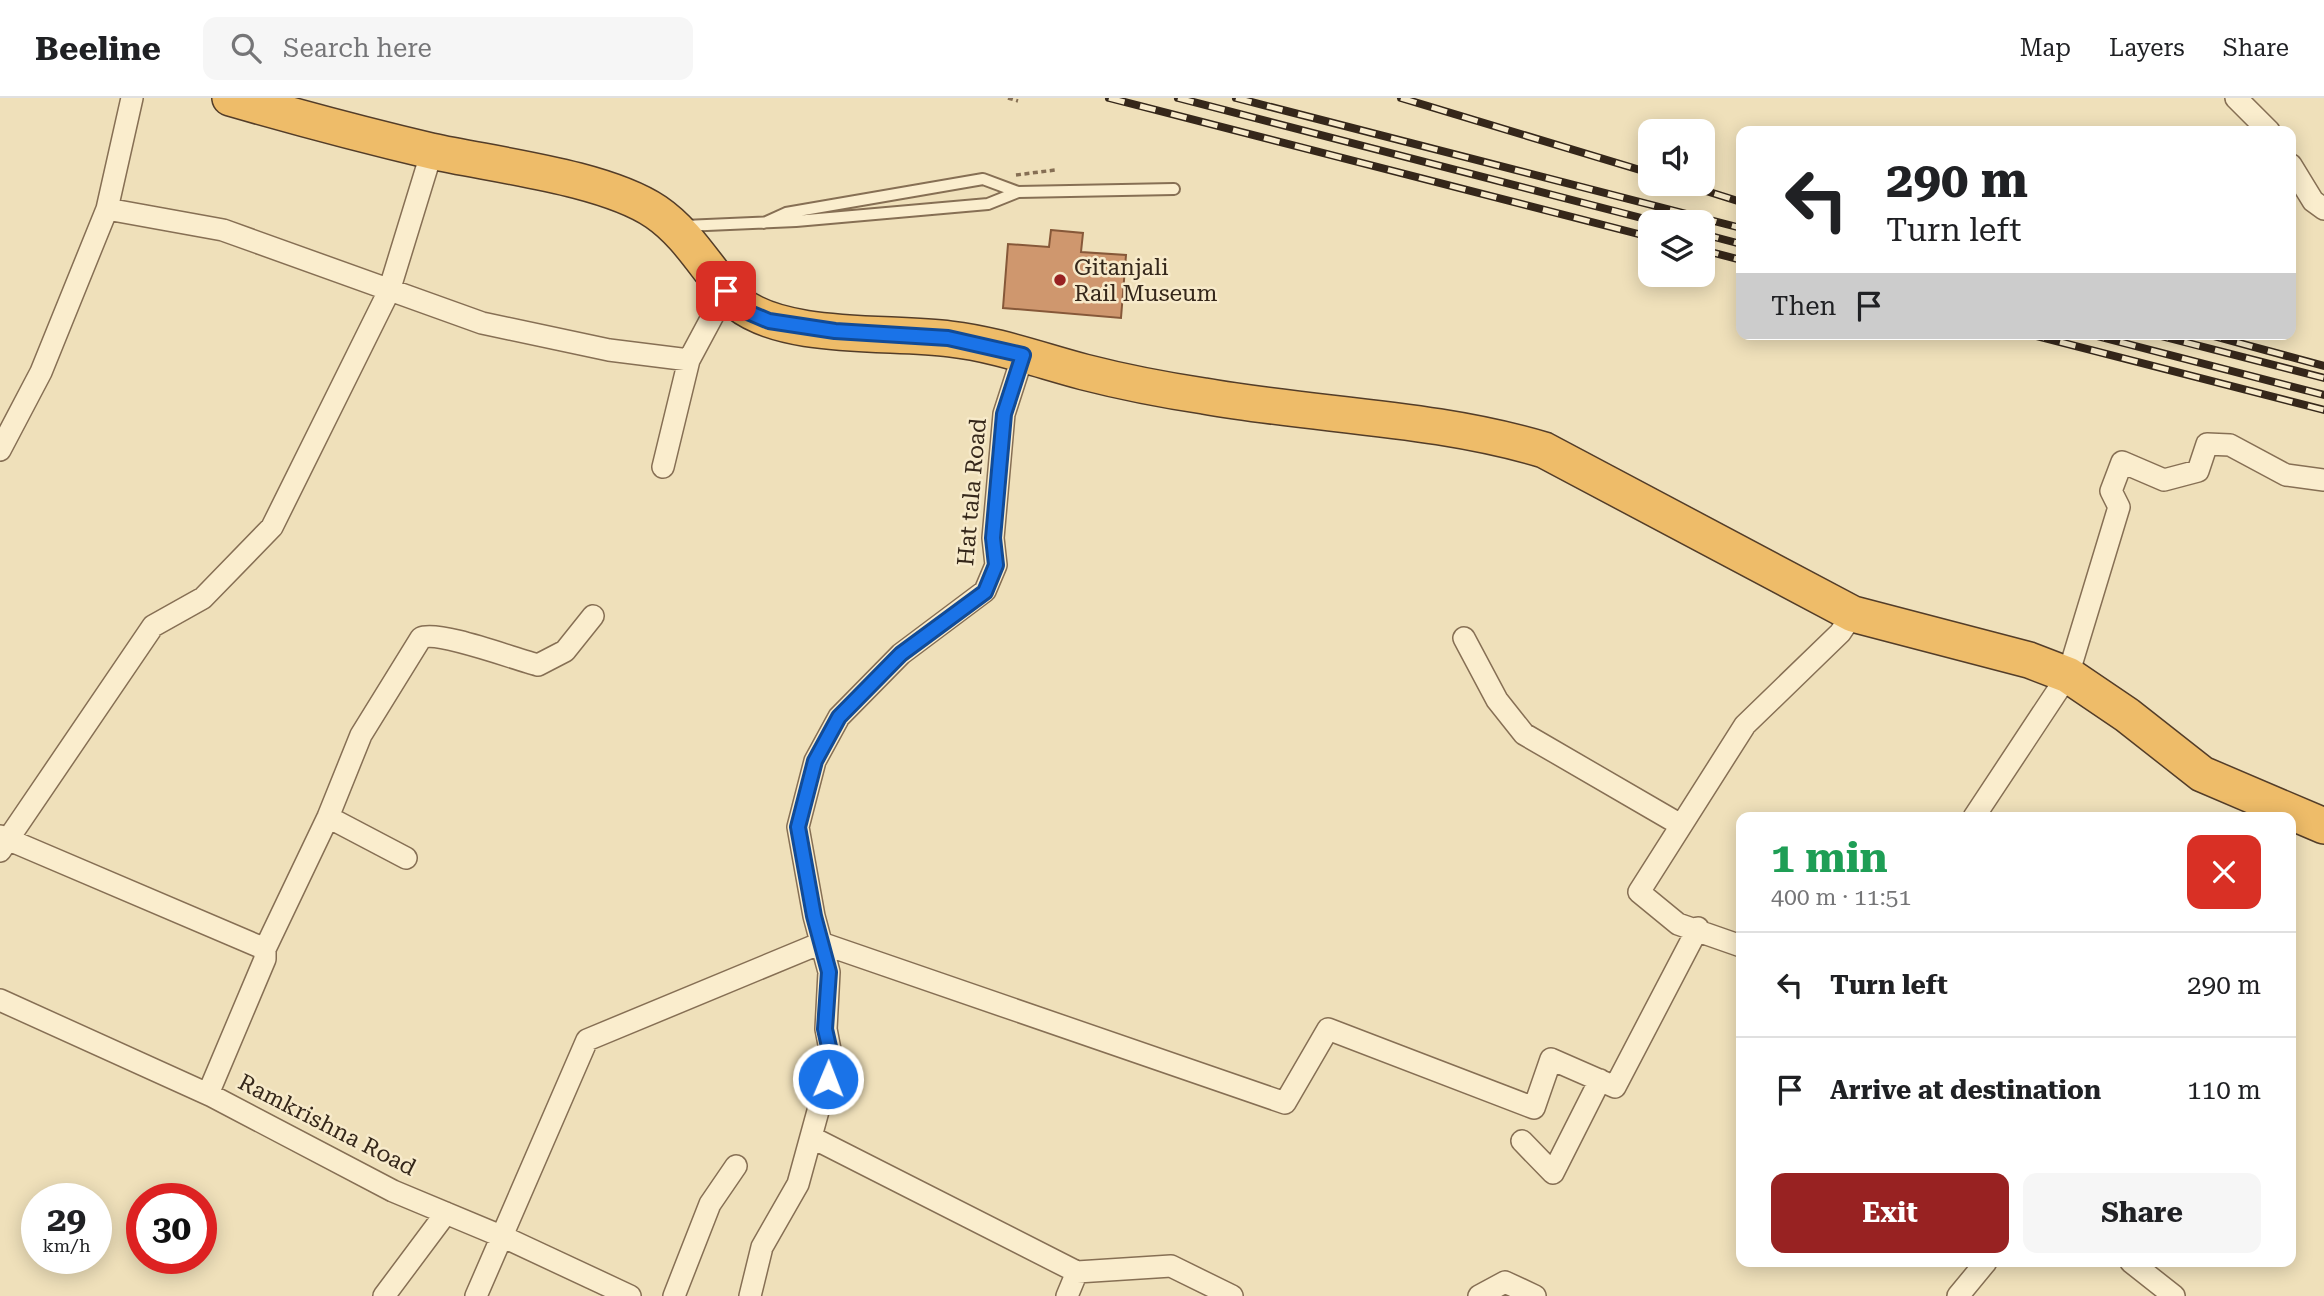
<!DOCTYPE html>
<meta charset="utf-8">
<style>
body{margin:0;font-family:"Roboto Serif",serif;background:#f6f6f6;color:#202124;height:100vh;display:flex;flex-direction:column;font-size:26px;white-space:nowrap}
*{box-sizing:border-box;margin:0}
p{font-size:23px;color:#757577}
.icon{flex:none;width:38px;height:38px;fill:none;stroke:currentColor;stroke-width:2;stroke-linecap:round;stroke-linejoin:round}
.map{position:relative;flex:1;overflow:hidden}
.details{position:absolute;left:1736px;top:714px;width:560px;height:455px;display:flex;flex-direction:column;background:#fff;border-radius:14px;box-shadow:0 4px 18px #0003}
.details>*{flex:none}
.guide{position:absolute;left:1736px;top:28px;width:560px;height:214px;border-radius:14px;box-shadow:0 4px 18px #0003;background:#fff;color:#202124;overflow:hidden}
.fabs{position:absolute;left:1638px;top:21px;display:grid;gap:14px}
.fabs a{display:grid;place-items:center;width:77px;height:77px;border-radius:14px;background:#fff;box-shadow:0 4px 18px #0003;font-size:35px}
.speed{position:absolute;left:21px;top:1085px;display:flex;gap:14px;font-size:35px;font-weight:700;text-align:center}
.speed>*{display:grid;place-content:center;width:91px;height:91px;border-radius:50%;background:#fff;box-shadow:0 4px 18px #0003;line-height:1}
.speed small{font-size:18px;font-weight:400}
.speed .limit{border:10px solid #d22;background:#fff;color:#111}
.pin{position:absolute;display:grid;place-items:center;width:60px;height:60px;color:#fff;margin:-30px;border-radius:14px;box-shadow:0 4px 10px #0006}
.me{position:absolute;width:77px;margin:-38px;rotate:1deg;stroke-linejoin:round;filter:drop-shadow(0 0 5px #0008)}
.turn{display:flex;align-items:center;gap:24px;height:147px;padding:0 35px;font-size:32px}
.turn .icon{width:91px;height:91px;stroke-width:2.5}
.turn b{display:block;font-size:49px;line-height:60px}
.then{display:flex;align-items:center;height:66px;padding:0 35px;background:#0003;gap:14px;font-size:26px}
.round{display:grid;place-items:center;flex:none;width:74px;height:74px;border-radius:14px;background:#f6f6f6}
.headline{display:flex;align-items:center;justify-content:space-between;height:119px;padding:0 35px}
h1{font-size:42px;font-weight:700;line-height:52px;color:#1e9e55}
.button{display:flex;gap:14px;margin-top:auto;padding:14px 35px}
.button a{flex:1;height:80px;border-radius:14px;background:#982222;color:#fff;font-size:28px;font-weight:700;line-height:80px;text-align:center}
.button a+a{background:#f6f6f6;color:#202124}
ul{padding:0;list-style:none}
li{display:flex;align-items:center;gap:21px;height:105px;padding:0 35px;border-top:2px solid #e0e0e0}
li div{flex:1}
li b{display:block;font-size:26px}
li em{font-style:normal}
header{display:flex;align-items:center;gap:42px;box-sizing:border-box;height:98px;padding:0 35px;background:#fff;border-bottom:2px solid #e0e0e0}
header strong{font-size:33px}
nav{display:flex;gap:38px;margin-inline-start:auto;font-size:24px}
.search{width:490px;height:63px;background:#f6f6f6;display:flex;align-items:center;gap:18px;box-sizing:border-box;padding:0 24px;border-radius:14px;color:#757577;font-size:26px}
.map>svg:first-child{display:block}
.building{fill:#cf976e;stroke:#865839;stroke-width:2}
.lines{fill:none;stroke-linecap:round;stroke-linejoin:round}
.service-casing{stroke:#866f54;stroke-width:14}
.minor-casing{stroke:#866f54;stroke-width:24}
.trunk-casing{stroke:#533d29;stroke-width:38}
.path{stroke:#866f54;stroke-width:3.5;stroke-dasharray:5 3.5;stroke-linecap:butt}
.service{stroke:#faedcd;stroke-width:10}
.minor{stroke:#faedcd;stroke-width:21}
.trunk{stroke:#eebc69;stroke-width:35}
.rail-casing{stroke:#35271a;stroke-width:8}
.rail{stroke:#f7eaca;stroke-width:5;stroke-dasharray:16;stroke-linecap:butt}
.route-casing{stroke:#114b97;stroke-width:18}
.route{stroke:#1a73e8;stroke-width:12}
.poi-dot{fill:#982222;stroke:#f7eaca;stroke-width:2.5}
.labels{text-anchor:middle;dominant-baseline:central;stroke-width:5;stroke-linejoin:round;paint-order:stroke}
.poi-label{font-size:23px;fill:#35271a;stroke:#f7eaca;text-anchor:start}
.street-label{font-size:23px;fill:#35271a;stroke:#f7eaca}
</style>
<header>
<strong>Beeline</strong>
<div class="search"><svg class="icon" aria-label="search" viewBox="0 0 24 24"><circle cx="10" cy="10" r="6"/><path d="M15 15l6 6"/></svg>Search here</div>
<nav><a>Map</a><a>Layers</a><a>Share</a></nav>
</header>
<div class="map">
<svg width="2324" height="1198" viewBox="0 0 2324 1198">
<rect width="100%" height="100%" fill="#efe0ba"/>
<path class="building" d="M1051,132L1083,135L1081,154L1126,157L1121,220L1003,210L1008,146L1049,149Z"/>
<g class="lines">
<g class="service-casing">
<path id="service" d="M764,125L786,115L983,81L1018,94L1174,91
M684,128L796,123L988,106L1018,94"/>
</g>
<g class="minor-casing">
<path id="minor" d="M2236,0L2269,33
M2291,67L2313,103L2324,111
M107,111L132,0
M0,352L41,274L107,111L223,132L482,225L609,252L689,262
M663,369L689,262L726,193
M1464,540L1497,602L1524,636L1679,726
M328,719L406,760
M1974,719L2068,577L2119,409L2111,393L2122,364L2164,382L2198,373L2207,346L2230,347L2286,377L2324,382
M0,738L265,851
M0,753L153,528L203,500L272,429L389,193L432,53
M1741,848L1678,826L1639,794L1745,627L1840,535L1853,516
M0,902L212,998L393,1093L508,1141L630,1198
M208,996L265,861V851L328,719L361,637L421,540C438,532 514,561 538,567L565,553L593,518
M811,1039L1077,1174L1171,1168L1232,1198
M1522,1043L1553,1075L1600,982
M2131,1164L2174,1198
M384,1198L446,1115
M476,1198L587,942L821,845L1285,1005L1328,931L1534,1010L1551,961L1615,989L1698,830
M674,1198L710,1106L736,1068
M750,1198L762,1149L798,1086L832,962L826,931L829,874L814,818L798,729L815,663L839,619L901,556L985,493L996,467L993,440L1004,316L1023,257
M1067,1198L1077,1174
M1479,1198L1505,1184L1535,1198
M1958,1198L1986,1164"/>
</g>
<g class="trunk-casing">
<path id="trunk" d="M230,0C296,19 363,37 431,53C494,67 604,79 656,114C691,138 709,176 738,205C785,243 890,233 950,241C995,246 1039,262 1084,274C1123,284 1164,292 1204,298C1317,318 1434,319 1544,352L1853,516L2029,562L2068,577L2127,617L2202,676L2324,728"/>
</g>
<path class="path" d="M1008,0L1018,3
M1016,77L1055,72"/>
<use href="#service" class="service"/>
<use href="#minor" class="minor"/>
<use href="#trunk" class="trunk"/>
<g class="rail-casing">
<path id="rail" d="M1109,0L1650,139
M1178,0L1657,124
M1236,0L1741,130
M1401,0L1650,75
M1684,86L1741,104
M1703,136L1741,146
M1703,152L1741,162
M2029,236L2324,312
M2089,236L2324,297
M2153,236L2324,280
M2206,236L2324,268"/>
</g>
<use href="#rail" class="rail"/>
</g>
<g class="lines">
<g class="route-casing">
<path id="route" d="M726,193L750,215L769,223L835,233L948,240L1023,257L1004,316L993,440L996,467L985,494L901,556L839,619L815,663L798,729L814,818L829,874L825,931L832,962L828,981"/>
</g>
<use href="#route" class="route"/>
</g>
<circle class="poi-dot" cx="1060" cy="182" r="7"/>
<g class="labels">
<g class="poi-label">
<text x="1074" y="169">Gitanjali<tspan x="1074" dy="26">Rail Museum</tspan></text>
</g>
<g class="street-label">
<text transform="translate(972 394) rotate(-85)">Hat tala Road</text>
<text transform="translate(327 1027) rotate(27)">Ramkrishna Road</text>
</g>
</g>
</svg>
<div class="fabs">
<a><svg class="icon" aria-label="sound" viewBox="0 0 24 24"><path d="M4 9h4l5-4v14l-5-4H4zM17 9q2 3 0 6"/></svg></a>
<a><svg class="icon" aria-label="layers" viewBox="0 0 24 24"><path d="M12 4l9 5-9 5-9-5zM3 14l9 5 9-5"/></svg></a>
</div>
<div class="speed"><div>29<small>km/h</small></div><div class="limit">30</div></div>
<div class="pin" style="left:726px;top:193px;background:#d93025"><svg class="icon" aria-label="arrive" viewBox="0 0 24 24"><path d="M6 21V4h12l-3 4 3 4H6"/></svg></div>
<svg class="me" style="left:828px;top:981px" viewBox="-20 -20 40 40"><circle r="17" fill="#1a73e8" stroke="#fff" stroke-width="3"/><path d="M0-11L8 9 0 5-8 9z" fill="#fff"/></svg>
<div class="guide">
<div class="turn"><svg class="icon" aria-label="left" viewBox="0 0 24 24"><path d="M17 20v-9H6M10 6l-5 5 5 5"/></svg><div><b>290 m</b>Turn left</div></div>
<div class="then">Then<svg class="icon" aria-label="arrive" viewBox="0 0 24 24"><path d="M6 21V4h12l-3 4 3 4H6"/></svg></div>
</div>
<section class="details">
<div class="headline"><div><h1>1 min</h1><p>400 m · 11:51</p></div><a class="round" style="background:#d93025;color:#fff"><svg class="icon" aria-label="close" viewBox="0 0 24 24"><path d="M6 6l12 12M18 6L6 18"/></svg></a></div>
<ul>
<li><svg class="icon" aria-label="left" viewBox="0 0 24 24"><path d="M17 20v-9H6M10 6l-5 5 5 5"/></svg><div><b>Turn left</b></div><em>290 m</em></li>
<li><svg class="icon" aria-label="arrive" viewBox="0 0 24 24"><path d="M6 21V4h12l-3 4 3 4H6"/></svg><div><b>Arrive at destination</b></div><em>110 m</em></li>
</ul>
<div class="button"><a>Exit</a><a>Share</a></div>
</section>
</div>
